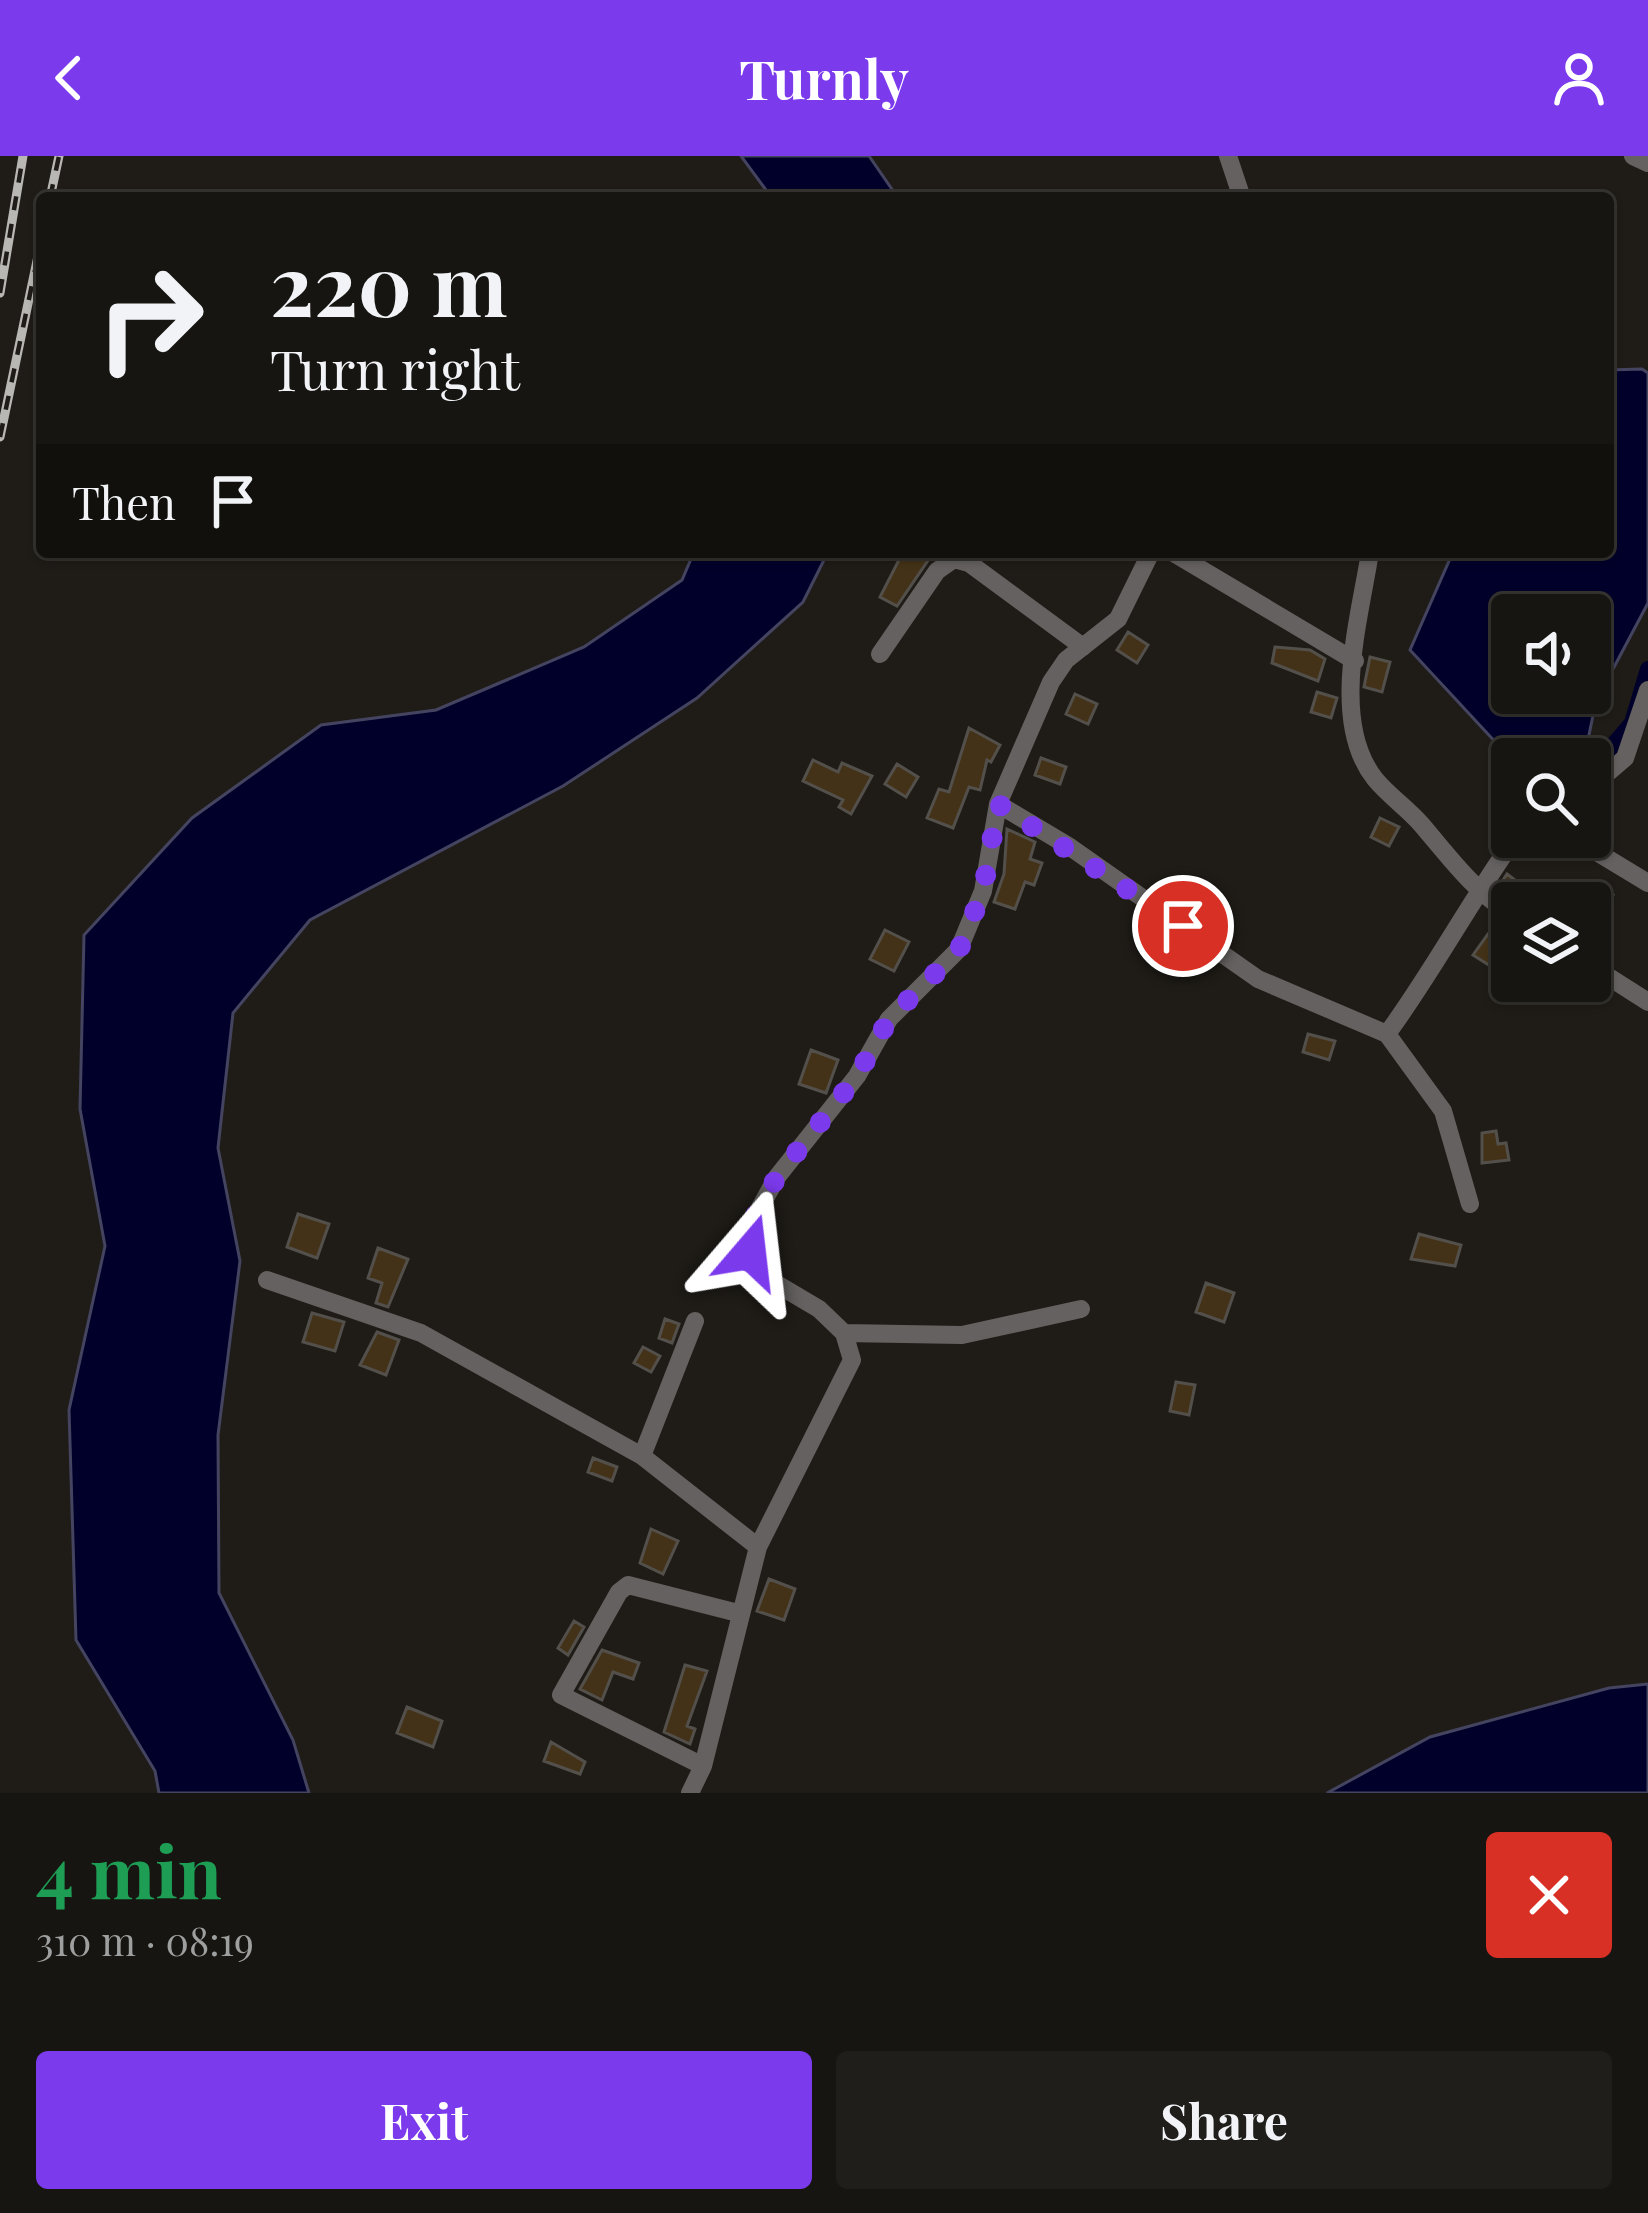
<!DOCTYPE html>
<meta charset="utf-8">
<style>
body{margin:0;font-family:"Playfair Display",serif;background:#201e1a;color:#f1f3f6;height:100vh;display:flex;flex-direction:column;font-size:45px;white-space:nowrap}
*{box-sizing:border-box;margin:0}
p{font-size:39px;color:#9e9f9f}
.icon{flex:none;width:66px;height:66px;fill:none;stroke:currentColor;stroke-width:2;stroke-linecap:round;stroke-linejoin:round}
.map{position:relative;height:1637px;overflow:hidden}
.sheet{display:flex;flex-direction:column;background:#171511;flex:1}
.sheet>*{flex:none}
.top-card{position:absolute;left:36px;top:36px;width:1578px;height:366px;border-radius:12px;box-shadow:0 3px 9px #0004,0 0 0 3px #363431;background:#171511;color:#f1f3f6;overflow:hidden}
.fabs{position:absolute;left:1491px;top:438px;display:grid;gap:24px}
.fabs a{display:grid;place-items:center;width:120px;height:120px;border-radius:12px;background:#171511;box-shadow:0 3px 9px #0004,0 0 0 3px #363431;font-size:60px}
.pin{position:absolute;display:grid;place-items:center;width:102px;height:102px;color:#fff;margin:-51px;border:6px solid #fff;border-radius:50%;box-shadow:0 3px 12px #0007}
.me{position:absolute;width:132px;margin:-66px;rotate:17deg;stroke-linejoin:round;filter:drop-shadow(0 0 9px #0008)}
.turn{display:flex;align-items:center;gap:42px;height:252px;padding:0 36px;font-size:54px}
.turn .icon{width:156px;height:156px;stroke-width:2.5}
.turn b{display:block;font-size:84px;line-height:102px}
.then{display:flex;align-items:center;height:114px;padding:0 36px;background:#0003;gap:24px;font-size:45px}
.round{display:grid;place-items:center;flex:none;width:126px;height:126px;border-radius:12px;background:#201e1a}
.head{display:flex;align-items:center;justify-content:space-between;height:204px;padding:0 36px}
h1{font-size:72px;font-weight:700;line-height:90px;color:#1e9e55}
.cta{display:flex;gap:24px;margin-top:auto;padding:24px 36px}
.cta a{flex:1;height:138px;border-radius:12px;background:#7c3aed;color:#fff;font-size:48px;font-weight:700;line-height:138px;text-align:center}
.cta a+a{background:#201e1a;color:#f1f3f6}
header{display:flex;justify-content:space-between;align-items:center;height:156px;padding:0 36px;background:#7c3aed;color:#fff;font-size:54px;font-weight:700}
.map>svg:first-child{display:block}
.water{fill:#00002a;stroke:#444460;stroke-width:3;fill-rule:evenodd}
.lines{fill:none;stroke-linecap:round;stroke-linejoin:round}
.canal{stroke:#00002a;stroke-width:16}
.building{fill:#433217;stroke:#534f4a;stroke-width:3}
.minor{stroke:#656161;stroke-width:18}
.rail-casing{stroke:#b9b7b3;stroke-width:9}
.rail{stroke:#1f1c17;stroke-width:4.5;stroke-dasharray:14;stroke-linecap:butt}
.route{stroke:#7c3aed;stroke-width:21;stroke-dasharray:0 37.8}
</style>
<header><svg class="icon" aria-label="back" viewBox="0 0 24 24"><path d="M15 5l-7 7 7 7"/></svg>Turnly<svg class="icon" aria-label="person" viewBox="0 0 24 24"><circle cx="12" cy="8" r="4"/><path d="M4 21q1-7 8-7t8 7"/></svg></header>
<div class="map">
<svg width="1648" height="1637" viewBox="0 0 1648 1637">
<rect width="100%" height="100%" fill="#1f1c17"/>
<path class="water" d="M741,0H869L898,42H772Z
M1642,213L1648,217V447L1596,545L1584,603L1512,604L1410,494L1453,396H1608V214ZM1590,459V537H1512V459Z
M694,396H828L803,446L697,542L563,630L310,764L233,857L218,992L240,1105L218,1279L219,1437L293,1584L309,1637H159L155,1615L76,1484L69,1254L105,1090L80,953L84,779L192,662L321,569L436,554L584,491L682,424Z
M1648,1528V1637H1327L1430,1581L1609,1532Z"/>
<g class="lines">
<path class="canal" d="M1590,616L1632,567L1648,513"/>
</g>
<path class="building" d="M903,396L929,403L897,450L880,441Z
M1128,476L1148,489L1137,507L1117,494Z
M1275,491L1310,494L1325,503L1318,525L1272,507Z
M1370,501L1390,506L1382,536L1364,531Z
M1317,536L1337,542L1331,562L1311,556Z
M1075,538L1097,548L1088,568L1066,558Z
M969,572L1000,589L991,606L987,604L980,634L969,631L953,672L927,662L939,633L949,636Z
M1041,602L1066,611L1060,628L1035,619Z
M813,604L838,616L842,607L872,620L851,658L839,651L843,644L803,625Z
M897,608L918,621L906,641L885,628Z
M1380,662L1399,671L1389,690L1371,681Z
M1007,673L1035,686L1030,703L1042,707L1034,729L1025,726L1015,753L994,746L1004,718Z
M1507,718L1545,747H1518L1498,732Z
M1595,730L1613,739L1590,781V740Z
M885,774L909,786L894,815L870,803Z
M1488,778L1506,790L1492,811L1473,799Z
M1308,878L1335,885L1329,904L1303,896Z
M811,894L838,904L826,937L799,928Z
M1496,975L1498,988L1506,987L1509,1004L1482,1007V977Z
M298,1058L329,1068L317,1102L287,1091Z
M1419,1078L1461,1089L1455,1110L1411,1103Z
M378,1092L408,1103L388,1151L376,1147L382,1127L368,1122Z
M1206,1127L1234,1137L1224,1166L1196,1156Z
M312,1157L344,1166L335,1195L303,1186Z
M665,1163L679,1168L672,1187L659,1182Z
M377,1176L399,1184L386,1219L360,1209Z
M643,1191L660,1200L651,1216L634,1207Z
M1176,1226L1195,1229L1189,1259L1170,1255Z
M593,1302L617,1311L612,1325L588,1316Z
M651,1373L678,1385L663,1418L640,1407Z
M769,1423L795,1433L784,1464L757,1455Z
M574,1465L584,1471L568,1499L558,1492Z
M602,1494L639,1507L633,1523L613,1516L602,1544L580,1533Z
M685,1509L707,1515L687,1570L695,1573L690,1588L664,1576Z
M407,1551L442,1565L433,1591L397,1577Z
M551,1586L585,1606L580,1618L544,1605Z"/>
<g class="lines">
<path class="minor" d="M1228,0L1242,42
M1633,0L1648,7
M1172,396L1355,505
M1370,396C1360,462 1329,565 1375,623C1388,639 1407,652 1421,668C1451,703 1472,733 1512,759
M880,498L937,415L954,403L969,407L1083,491
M1590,632L1625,602L1648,534
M998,648L1070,691L1258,823L1387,878L1443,955L1470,1048
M1572,681L1648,727
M1590,809L1648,846
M1387,878C1434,814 1470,745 1516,681
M267,1124L421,1177L642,1300L758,1391
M844,1177L962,1179L1081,1153
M642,1300L695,1165
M703,1610L561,1539L619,1436L628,1429L738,1457
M690,1637L703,1610L758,1391L852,1204L844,1177L819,1153L765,1121L750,1096L752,1066L777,1021L857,920L889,863L959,793L983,735L998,648L1051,526L1066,504L1118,463L1151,396"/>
<g class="rail-casing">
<path id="rail" d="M50,42L59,0
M0,137L23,0
M0,281L42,81"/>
</g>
<use href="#rail" class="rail"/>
</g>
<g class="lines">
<path class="route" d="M750,1096L752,1066L777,1021L857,920L889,863L959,794L983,735L998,648L1183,770"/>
</g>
</svg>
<div class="fabs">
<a><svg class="icon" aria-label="sound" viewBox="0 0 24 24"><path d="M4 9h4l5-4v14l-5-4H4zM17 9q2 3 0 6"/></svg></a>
<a><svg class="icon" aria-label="search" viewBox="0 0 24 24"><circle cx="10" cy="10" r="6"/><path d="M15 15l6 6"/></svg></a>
<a><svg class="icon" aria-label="layers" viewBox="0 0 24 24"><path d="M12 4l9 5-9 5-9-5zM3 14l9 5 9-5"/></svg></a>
</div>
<div class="pin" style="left:1183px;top:770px;background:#d93025"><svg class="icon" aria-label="arrive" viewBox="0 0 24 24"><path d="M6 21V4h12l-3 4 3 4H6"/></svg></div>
<svg class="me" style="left:750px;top:1096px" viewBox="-20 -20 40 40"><path d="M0-17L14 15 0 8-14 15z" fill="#7c3aed" stroke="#fff" stroke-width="4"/></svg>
<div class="top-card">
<div class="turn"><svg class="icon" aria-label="right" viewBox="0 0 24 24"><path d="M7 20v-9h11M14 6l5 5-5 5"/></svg><div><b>220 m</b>Turn right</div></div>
<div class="then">Then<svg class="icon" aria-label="arrive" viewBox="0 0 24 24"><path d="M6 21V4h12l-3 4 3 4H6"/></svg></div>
</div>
</div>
<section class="sheet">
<div class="head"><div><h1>4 min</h1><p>310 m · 08:19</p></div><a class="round" style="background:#d93025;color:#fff"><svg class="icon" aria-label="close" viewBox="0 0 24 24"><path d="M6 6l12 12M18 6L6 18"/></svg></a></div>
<div class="cta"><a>Exit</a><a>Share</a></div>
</section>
